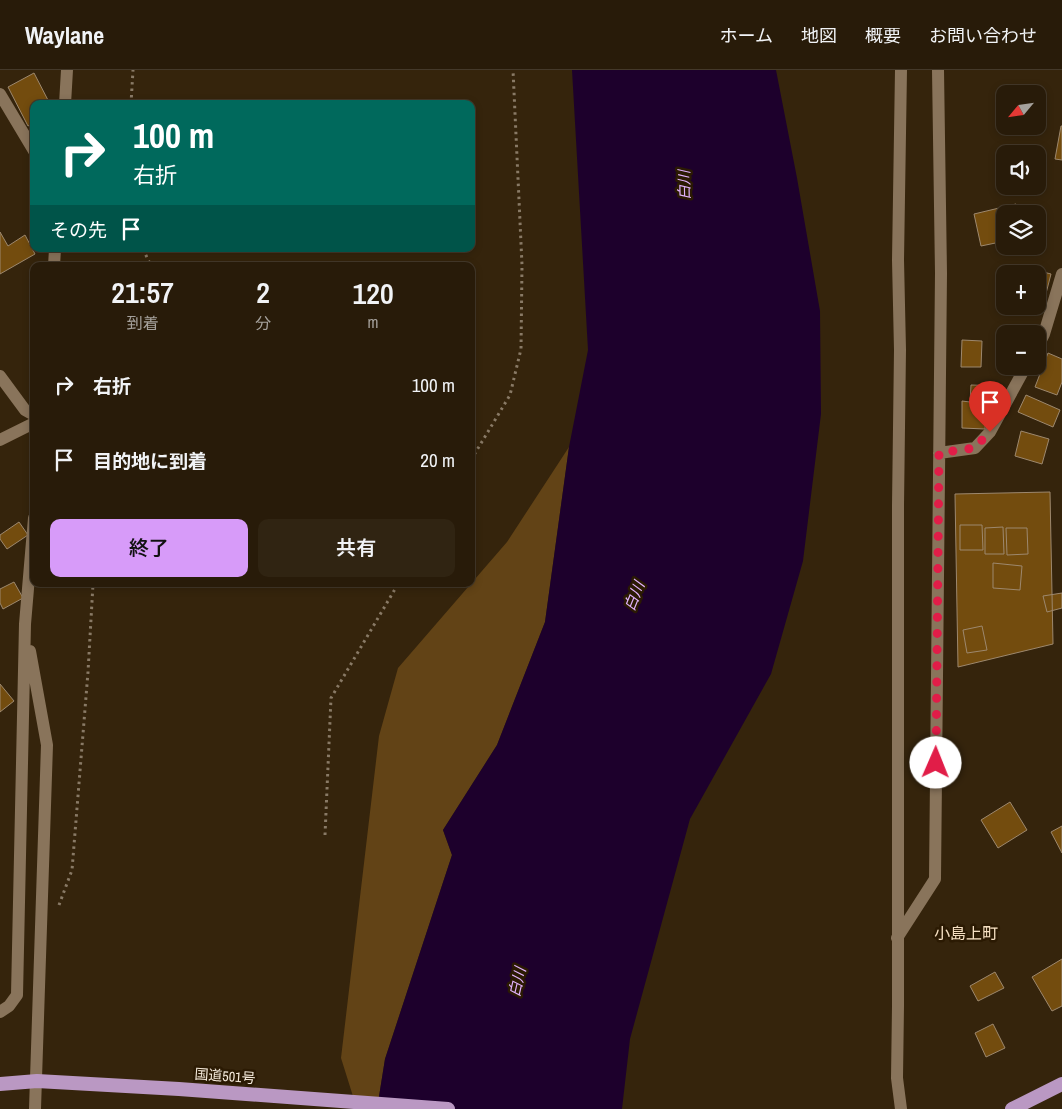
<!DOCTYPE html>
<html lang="ja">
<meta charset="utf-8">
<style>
body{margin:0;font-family:"Archivo Narrow","Noto Sans JP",sans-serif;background:#302412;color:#f1f3f6;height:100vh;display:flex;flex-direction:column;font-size:19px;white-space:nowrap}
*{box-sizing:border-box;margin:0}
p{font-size:16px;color:#a5a19c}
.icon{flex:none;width:28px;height:28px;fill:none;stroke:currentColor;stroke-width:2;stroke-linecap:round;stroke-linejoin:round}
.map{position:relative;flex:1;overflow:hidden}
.details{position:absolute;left:30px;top:192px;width:445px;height:325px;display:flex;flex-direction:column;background:#281b09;border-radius:10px;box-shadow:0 2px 8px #0003,0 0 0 1px #44392a}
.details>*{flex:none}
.guide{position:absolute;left:30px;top:30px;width:445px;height:152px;border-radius:10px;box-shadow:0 2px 8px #0003,0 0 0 1px #44392a;background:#00695c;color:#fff;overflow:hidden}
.needle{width:32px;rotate:241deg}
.controls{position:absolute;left:996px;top:15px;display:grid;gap:10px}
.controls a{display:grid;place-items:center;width:50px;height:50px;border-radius:10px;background:#281b09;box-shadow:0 2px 8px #0003,0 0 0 1px #44392a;font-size:25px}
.pin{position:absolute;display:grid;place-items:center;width:42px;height:42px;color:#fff;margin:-51px -21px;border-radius:50% 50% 50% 0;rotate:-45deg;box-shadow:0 0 5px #0007}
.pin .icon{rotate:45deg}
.me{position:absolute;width:55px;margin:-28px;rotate:1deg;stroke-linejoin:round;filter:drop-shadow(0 0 4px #0008)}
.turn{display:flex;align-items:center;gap:18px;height:105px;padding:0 20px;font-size:22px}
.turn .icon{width:65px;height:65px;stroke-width:2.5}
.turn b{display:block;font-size:35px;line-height:42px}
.then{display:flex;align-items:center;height:48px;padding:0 20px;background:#0003;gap:10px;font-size:19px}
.eta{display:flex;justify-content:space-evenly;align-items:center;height:85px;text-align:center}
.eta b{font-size:30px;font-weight:600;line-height:35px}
.cta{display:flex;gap:10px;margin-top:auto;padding:10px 20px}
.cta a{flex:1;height:58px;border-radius:10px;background:#d79bf9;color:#111;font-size:20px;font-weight:600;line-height:58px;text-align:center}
.cta a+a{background:#302412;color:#f1f3f6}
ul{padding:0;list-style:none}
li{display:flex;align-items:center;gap:15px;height:75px;padding:0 20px}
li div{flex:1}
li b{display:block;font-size:19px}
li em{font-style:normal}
header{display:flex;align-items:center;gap:30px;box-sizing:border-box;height:70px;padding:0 25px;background:#281b09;border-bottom:1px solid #44392a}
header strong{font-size:24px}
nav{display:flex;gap:28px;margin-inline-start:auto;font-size:18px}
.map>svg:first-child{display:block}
.green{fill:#624316}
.water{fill:#1d002c}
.building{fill:#734c0e;stroke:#9d886e}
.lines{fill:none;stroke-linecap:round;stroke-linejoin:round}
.path{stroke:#897a66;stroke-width:3;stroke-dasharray:2.5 4;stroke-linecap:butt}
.minor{stroke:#89745b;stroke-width:12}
.trunk{stroke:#ba98c3;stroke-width:14}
.route{stroke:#e11d48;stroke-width:9;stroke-dasharray:0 16.2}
.labels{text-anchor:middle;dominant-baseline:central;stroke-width:5;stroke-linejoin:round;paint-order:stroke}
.street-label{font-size:14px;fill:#f5eadb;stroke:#2b1a03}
.water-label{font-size:15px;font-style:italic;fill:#e2b3fe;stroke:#2b1a03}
.quarter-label{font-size:16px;fill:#f6e0c3;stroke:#2b1a03}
</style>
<header>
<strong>Waylane</strong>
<nav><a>ホーム</a><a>地図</a><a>概要</a><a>お問い合わせ</a></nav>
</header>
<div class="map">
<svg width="1062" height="1039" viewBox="0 0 1062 1039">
<rect width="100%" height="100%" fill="#35240c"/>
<path class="green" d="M569,377L545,552L497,675L443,760L452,785L385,989L377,1039H357L341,988L379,666L398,598L507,472Z"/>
<path class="water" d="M572,0H776L797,108L820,241L821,344L803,491L771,604L690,749L630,969L622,1039H377L385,989L452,785L443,760L497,675L545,552L569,377L588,280Z"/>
<path class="building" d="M34,3L50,34H34V53L28,56L8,17Z
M1061,56H1062V90L1055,89Z
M1016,134L1019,144H1005V171L981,176L974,144Z
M0,162L8,176L25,165L35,184L0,204Z
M1024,197L1051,204L1043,235L1038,233V204H1022Z
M962,270L982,271L981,297H961Z
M1048,283L1062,289V312L1057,325L1035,317Z
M971,315L1003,316L1002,333L986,332L985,359L962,358V331L970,332Z
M1026,325L1060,340L1053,357L1018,342Z
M1021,361L1049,369L1042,394L1015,386Z
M1050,422L1053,574L958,597L955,424Z
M19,452L28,465L7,479L0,469V465Z
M960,455H982L983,480H960Z
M1003,457L1004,484H985V458Z
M1006,458H1027L1028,484L1007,485Z
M993,493L1022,496L1020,520L993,518Z
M14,512L23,528L3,539L0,533V519Z
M1062,523V538L1047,542L1043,526Z
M982,556L987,580L967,583L963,560Z
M0,614L14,631L0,642Z
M1010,732L1027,760L998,778L981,750Z
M1062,756V783L1051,762Z
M1062,889V936L1052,941L1032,907Z
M995,902L1004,918L978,931L970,916Z
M993,954L1005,978L986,987L975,963Z"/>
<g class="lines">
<path class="path" d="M131,34L133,0
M143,179L151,196
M471,390L510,325L521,279L522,195L513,0
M325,765L331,628L398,514
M59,835L72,800L88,602L93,514"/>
<path class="minor" d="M901,0L898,190L900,280L898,435V936L897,1008L901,1039
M0,24L34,81
M65,34L67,0
M54,196L55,179
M1038,276L1044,264L1062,204
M0,306L25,340L34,345
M0,370L34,353
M939,383L975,378L990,362L1026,296
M30,581L47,675L35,1039
M897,868L935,809L941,203L938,0
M0,942L9,936L17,925L25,554L34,448"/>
<path class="trunk" d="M0,1014L37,1011L179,1019L448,1039
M1012,1039L1062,1014"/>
</g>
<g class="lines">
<path class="route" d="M936,693L939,383L974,378L990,362"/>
</g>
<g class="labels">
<g class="street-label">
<text transform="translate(225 1006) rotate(4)">国道501号</text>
</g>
<g class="water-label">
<text transform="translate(684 115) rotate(-91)">白川</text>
<text transform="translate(634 526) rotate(-68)">白川</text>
<text transform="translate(517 912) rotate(-77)">白川</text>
</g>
<g class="quarter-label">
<text x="966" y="863">小島上町</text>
</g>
</g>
</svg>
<div class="controls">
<a><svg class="needle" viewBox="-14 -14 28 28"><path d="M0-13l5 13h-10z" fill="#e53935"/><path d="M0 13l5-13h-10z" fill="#a5a19c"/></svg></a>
<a><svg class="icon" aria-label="sound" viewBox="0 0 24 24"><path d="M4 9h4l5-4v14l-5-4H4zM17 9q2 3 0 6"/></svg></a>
<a><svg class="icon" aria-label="layers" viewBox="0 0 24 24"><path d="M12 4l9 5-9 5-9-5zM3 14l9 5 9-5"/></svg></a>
<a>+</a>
<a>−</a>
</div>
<div class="pin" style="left:990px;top:362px;background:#d93025"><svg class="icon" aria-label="arrive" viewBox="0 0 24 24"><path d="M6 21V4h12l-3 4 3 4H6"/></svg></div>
<svg class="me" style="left:936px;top:693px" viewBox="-20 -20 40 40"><circle r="19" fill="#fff"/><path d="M0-13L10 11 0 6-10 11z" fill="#e11d48"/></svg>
<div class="guide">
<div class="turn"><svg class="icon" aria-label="right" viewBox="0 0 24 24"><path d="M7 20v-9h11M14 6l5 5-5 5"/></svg><div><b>100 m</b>右折</div></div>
<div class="then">その先<svg class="icon" aria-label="arrive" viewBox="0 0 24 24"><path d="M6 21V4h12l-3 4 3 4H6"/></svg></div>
</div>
<section class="details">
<div class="eta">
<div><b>21:57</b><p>到着</p></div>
<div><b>2</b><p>分</p></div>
<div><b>120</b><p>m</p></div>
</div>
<ul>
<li><svg class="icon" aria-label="right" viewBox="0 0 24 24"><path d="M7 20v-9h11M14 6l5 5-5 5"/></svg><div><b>右折</b></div><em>100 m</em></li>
<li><svg class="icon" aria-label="arrive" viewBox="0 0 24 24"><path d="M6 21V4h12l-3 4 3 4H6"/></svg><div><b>目的地に到着</b></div><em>20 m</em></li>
</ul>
<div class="cta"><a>終了</a><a>共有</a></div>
</section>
</div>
